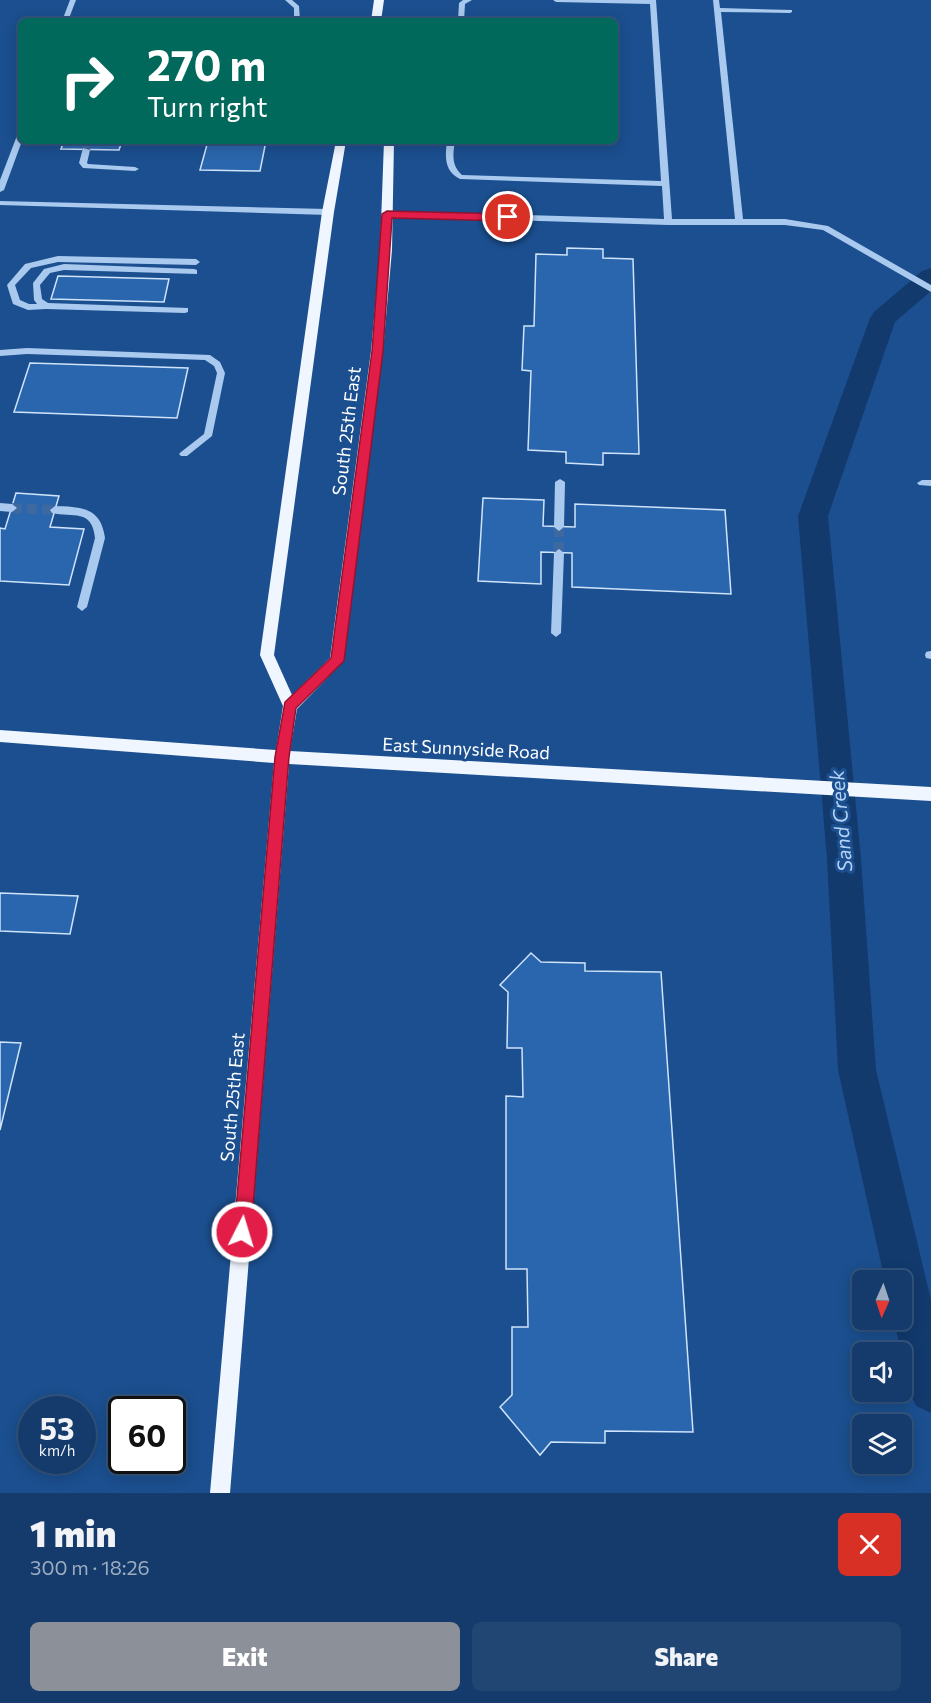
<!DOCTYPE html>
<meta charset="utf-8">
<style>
body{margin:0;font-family:Commissioner,sans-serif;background:#214673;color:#f1f3f6;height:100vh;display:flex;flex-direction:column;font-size:22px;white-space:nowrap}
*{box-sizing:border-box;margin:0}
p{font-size:20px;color:#9dadc1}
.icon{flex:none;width:33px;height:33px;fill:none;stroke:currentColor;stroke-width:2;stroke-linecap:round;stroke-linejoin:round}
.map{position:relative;height:1493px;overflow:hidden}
.details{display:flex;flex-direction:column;background:#143b6b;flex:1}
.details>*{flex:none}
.guide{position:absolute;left:18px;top:18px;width:600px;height:126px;border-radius:9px;box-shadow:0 3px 15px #0003,0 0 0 2px #33557e;background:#00695c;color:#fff;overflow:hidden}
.needle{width:39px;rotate:183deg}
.controls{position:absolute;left:852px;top:1270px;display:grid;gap:12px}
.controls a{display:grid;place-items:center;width:60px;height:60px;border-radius:9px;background:#143b6b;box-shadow:0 3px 15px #0003,0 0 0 2px #33557e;font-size:30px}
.speed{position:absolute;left:18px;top:1396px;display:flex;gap:12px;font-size:30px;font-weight:700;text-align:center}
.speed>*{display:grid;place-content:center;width:78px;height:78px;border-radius:50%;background:#143b6b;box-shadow:0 3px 15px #0003,0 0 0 2px #33557e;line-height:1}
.speed small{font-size:15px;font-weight:400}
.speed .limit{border:3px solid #111;border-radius:9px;background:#fff;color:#111}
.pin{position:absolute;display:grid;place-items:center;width:51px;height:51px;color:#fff;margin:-26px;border:3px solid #fff;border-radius:50%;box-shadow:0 2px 6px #0007}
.me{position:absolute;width:66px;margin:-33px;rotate:5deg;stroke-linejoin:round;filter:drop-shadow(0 0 4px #0008)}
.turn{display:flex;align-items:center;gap:21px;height:126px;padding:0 30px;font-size:27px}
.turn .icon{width:78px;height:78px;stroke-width:2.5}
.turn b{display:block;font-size:42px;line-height:51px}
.round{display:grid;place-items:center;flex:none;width:63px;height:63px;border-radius:9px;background:#214673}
.summary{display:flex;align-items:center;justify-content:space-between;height:102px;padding:0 30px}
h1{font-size:36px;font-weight:800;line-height:45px}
.button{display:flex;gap:12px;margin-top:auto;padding:12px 30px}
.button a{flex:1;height:69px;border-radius:9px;background:#8c9099;color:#fff;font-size:24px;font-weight:800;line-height:69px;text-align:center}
.button a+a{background:#214673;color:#f1f3f6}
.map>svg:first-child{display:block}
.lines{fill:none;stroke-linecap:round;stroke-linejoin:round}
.canal{fill:#123a6d;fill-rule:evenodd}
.building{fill:#2a66ad;stroke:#cfe3fa;stroke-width:1.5}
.minor-tunnel-far1{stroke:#3d69a0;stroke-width:8;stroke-dasharray:8 4;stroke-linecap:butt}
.minor-tunnel{stroke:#3d69a0;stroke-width:10;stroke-dasharray:10 5;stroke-linecap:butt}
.minor{fill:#a9c9ee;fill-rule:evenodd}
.major{fill:#f0f6ff;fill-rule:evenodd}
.route{fill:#e11d48;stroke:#92132f;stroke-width:1.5}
.labels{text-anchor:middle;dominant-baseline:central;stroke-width:6;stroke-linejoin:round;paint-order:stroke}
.street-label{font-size:18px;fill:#fff;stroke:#1b4f8f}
.water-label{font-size:20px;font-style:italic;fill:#b5d3f5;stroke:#1b4f8f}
</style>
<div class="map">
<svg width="931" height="1493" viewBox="0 0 931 1493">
<rect width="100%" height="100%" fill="#1b4f8f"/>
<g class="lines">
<path class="canal" d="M931,268V291L895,322L828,516L861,859L876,1070L931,1300V1413L916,1406L909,1391L894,1320H902V1281H885L838,1070L827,859L798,516L870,318L874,312L922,271Z"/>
</g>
<path class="building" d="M64,141H122L119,150L61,149Z
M208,141H266L260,171L200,170Z
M567,248L603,249V258L633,259L639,454L603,453V465L566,463V452L528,450L531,371L522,370L524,326H534L536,254L567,255Z
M58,276L169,279L164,302L51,299Z
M30,363L188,368L177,418L14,412Z
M16,493L59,496L50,527L84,529L69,585L0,581V528L5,529Z
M483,498L544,500L543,526L575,527V504L725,510L731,594L572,587V553L541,552V584L478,581Z
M0,893L78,896L70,934L0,931Z
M531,953L541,962L585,963V971L661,972L693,1432L605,1431V1443L551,1442L540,1455L500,1407L512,1395V1327H528L527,1269H506V1096L523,1097L522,1048H507L508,992L500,985Z
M0,1042L21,1043L0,1130Z"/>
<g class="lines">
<path class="minor-tunnel-far1" d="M86,150L88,141"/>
<path class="minor-tunnel" d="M12,508L55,510
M559,527V553"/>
<path class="minor" d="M70,0H76L68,21H62Z
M285,0H292L299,6L300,21H294V8Z
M463,0H472L465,4L464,21H458L459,3Z
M553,0H656L672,219H735L713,0H719L720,8L792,10V12L790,13L721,12L743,219H785L828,226L931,285V292L823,230L785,225H668L384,216V212L387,211L664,219L662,186L460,179C444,171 445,157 447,141H455C453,154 451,165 462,175L661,181L650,4L556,2Z
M18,133H21V141H22L4,190L0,192V180Z
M83,148L90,150L87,163L88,164L135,167L139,169L135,171L83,168L79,163Z
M0,201L328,209L332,212L328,215L0,205Z
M58,256L196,259L200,262L196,265L58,262L31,268L15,285L20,300L29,304H37L34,300L33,283L44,269L64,264L194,269L197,270V274L64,270L50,273L40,285L42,299L48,303L188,308V312L185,313L46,309L28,310L13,304L7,285L25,264Z
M27,348L210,355L220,362L225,373L212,436L187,456H181L179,454L181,452L204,434L217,373L214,366L205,360L27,354L0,356V350Z
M560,479L565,482L564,527L559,531L554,527L555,482Z
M922,480H931V486L919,485L917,483Z
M0,503L12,504L17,508L12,512L0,511Z
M55,506C81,507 101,507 105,538L87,607L82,611L77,607L95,538C92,508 73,518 52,513L50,510Z
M559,549L564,553L561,633L556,637L551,633L554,553Z
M930,651H931V659L926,658L925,655L926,652Z"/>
<path class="major" d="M374,0H384L381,21H371Z
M336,141H346L334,212L274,655L292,695L330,658L371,351L380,250L384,141H394L392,250L383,351L344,661L297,709L290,751L931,787V801L289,764L230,1493H210L274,763L0,742V730L276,750L283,706L260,655L322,212Z"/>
</g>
<path class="route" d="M387,211L508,214L513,217L508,221L392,218L383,351L344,661L296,708L289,757L251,1232L248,1238L242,1240L236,1238L234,1232L275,757L285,702L331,658L372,351L382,214Z"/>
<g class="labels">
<g class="street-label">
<text transform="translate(346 431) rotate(-83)">South 25th East</text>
<text transform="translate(466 748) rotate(3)">East Sunnyside Road</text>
<text transform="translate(232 1097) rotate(-85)">South 25th East</text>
</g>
<g class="water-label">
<text transform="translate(840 821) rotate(-95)">Sand Creek</text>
</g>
</g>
</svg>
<div class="controls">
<a><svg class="needle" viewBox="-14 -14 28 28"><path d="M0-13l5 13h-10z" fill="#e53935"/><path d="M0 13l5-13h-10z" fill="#9dadc1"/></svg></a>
<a><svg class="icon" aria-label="sound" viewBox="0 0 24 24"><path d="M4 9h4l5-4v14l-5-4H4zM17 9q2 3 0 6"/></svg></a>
<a><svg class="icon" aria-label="layers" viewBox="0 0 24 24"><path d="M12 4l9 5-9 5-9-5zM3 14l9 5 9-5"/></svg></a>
</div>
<div class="speed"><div>53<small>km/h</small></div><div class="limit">60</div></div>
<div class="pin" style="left:508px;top:217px;background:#d93025"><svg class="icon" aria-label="arrive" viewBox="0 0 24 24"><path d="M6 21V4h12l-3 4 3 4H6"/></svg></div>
<svg class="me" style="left:242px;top:1232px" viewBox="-20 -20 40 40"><circle r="17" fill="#e11d48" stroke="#fff" stroke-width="3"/><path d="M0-11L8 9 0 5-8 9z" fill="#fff"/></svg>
<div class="guide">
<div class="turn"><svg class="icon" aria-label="right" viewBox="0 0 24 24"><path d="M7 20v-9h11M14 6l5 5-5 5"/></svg><div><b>270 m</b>Turn right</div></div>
</div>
</div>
<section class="details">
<div class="summary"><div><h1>1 min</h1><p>300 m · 18:26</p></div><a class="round" style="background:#d93025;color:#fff"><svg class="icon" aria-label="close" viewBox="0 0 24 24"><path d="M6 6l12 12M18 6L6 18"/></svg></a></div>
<div class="button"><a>Exit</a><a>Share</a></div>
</section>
